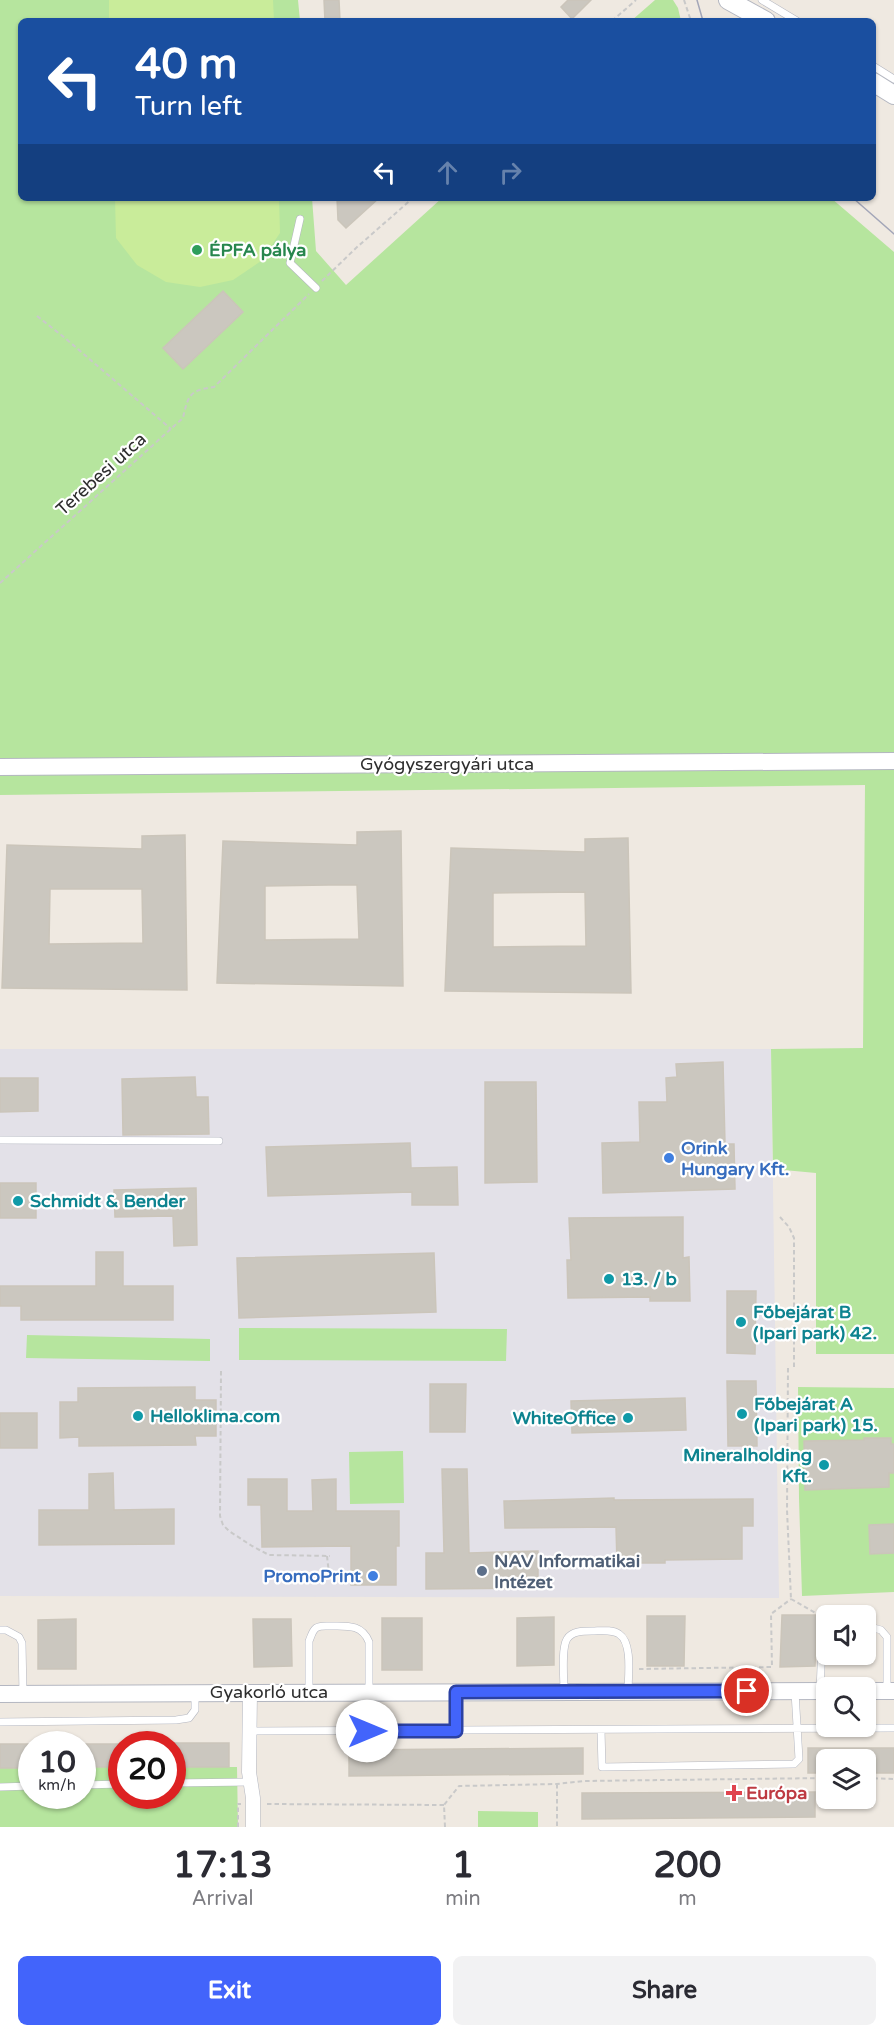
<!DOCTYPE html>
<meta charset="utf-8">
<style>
body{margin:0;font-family:"Varela Round",sans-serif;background:#f2f2f3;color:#2b2b33;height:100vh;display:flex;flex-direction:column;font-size:22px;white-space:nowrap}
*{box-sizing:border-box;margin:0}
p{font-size:20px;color:#7c7c81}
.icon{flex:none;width:33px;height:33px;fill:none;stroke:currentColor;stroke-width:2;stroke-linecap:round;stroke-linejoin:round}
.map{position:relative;height:1827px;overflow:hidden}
.panel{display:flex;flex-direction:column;background:#fff;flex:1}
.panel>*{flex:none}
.guide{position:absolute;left:18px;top:18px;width:858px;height:183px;border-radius:9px;box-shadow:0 2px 4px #0004;background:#1a4fa0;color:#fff;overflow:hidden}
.buttons{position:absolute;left:816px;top:1605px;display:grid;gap:12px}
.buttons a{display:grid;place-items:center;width:60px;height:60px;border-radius:9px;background:#fff;box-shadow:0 2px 4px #0004;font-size:30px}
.speed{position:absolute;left:18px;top:1731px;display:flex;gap:12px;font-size:30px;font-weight:700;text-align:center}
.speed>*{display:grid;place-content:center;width:78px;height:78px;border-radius:50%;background:#fff;box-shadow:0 2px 4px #0004;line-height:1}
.speed small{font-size:15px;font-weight:400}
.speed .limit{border:9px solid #d22;background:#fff;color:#111}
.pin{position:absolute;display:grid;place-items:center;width:51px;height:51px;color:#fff;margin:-26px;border:3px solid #fff;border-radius:50%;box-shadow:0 2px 6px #0007}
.me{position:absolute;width:66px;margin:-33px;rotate:90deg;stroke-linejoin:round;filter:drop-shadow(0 0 4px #0008)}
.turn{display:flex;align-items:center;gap:21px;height:126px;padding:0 18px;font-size:27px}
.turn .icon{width:78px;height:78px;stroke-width:2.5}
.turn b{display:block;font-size:42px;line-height:51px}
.lanes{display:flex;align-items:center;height:57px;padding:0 18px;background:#0003;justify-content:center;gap:30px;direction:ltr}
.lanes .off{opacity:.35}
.eta{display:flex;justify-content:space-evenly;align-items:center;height:102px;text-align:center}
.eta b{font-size:36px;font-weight:800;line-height:42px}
.button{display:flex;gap:12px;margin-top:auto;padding:12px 18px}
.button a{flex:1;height:69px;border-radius:9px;background:#4264fb;color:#fff;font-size:24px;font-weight:800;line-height:69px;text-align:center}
.button a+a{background:#f2f2f3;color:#2b2b33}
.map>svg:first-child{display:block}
.industrial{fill:#e3e1e8}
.green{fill:#b6e59e}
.pitch{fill:#c9ec9a}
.building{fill:#cbc7bf;stroke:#cbc5ba;stroke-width:1.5;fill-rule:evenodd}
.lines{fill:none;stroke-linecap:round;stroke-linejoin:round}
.service-casing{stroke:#b4b7c1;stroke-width:8}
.minor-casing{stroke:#b4b7c1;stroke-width:15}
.tertiary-casing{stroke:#b4b7c1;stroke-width:18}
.secondary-casing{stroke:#b4b7c1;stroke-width:20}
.path{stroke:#c9c9c9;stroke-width:2;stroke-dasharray:4.5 3;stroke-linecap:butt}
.service{stroke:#fff;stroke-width:7}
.minor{stroke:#fff;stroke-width:14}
.tertiary{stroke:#fff;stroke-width:16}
.secondary{stroke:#fff;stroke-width:18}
.tram{stroke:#a3a6b8;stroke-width:1.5}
.route-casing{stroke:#2b41a3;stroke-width:15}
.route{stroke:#4264fb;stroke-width:10}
.leisure-dot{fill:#2e9e5b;stroke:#fff;stroke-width:2}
.shop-dot{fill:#3f7fe0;stroke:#fff;stroke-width:2}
.culture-dot{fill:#0f9aa8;stroke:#fff;stroke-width:2}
.service-dot{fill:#5c6f8a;stroke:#fff;stroke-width:2}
.health-dot{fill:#e0444e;stroke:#fff;stroke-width:2}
.labels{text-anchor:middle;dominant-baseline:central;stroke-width:4.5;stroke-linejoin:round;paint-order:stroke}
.leisure-label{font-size:18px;font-weight:bold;fill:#27864d;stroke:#fff;text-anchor:start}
.street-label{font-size:18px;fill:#2e2e2e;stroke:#fff}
.shop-label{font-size:18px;font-weight:bold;fill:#366cbe;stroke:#fff;text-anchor:start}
.culture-label{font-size:18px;font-weight:bold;fill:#0d838f;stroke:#fff;text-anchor:start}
.service-label{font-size:18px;font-weight:bold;fill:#4e5e75;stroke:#fff;text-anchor:start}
.health-label{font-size:18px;font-weight:bold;fill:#be3a42;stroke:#fff;text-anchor:start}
</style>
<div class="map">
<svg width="894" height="1827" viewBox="0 0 894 1827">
<rect width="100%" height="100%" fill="#efe9e1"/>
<path class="industrial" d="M0,1049H771L779,1598L0,1596Z"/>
<path class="green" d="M0,0H298L300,21H21V198H312L316,251L346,285L442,198H831L894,252V1354H816V1173L773,1169L771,1049L863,1048L865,785L0,795Z
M655,0H673L678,8L681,21H631Z
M239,1328L507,1329L506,1361L239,1360Z
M27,1335L210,1339V1361L26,1358Z
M798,1387L894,1388V1592L802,1596L799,1498Z
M403,1451L404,1503L350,1504L349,1452Z
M83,1767H121L122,1796H172L173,1767H237L238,1827H0V1768H31L32,1796H82Z
M478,1811L538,1812V1827H478Z"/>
<path class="pitch" d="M109,0H273L274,21H109Z
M115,198H279L280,233L261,261L233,280L200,287L166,282L137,265L116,238Z"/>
<path class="building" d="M324,0H339L340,21H325Z
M568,0H591L572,19L561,7Z
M337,198H379L346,228L338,220Z
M223,291L243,312L183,369L163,348Z
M401,831L403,986L217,983L223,841L357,845V832ZM328,885H357L359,939L265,940V886Z
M185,835L187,990L2,988L7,845L142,849V836ZM50,889H142L143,943L49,944Z
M628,838L631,993L445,991L451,848L585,852V839ZM585,892L586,946L493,947V893Z
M723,1062L725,1144H734L735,1189L603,1193L602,1143L640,1142L639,1102H667L666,1078L677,1077L676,1064Z
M195,1077L196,1097H208L209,1134L123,1135L122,1079Z
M0,1078H38V1111L0,1112Z
M485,1082H536L537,1182L485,1183Z
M410,1143L411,1168L457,1167L458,1205H412V1192L268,1196L266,1147Z
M0,1183H36V1218H0Z
M196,1188L197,1245L174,1246L173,1216L115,1217L114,1190Z
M683,1217V1258L689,1257L690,1301H650V1297L568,1298L567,1260H571L569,1218Z
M96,1252H123V1286H173V1320H21V1306H0V1286H96Z
M434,1253L436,1312L239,1318L237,1258Z
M727,1291H756L755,1354L727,1353Z
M727,1381H756L757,1446H728Z
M430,1384H466L465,1432H430Z
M195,1387V1400H216V1436H195L196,1445L79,1446V1437L60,1438V1402H78V1388Z
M685,1398L686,1430L572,1433L571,1401Z
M0,1413H37V1448H0Z
M864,1438H891V1444H894V1473H889V1487L805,1490L804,1441L864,1440Z
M442,1469H467L469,1553L538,1551V1588L426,1589V1553H444Z
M113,1473L114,1510L174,1509V1544L39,1545V1510H89V1474Z
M248,1479H287V1511H313L312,1480L336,1479V1511H399V1546H396V1585H351V1546L262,1547L261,1505H248Z
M614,1498V1500L753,1499V1526H742V1559L665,1560V1563H617L616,1527L505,1528L504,1501Z
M894,1524V1553L870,1554L869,1525Z
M782,1615H817L815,1666L780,1667Z
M647,1616H685L684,1666H647Z
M554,1617V1665L517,1666V1618Z
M382,1618H422V1670H382Z
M76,1619V1669H38V1620Z
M253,1619H291L292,1666L254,1667Z
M172,1743H229V1767H172Z
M0,1744H32V1768H0Z
M82,1744H122V1767H82Z
M583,1748V1774L349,1776V1750Z
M808,1748H894V1773H866V1760H826V1773H808Z
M815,1792V1817L582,1819V1793Z"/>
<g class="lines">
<g class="service-casing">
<path id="service" d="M762,0L797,21
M873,66L894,79
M300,219L290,263L316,288
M0,1140L219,1141
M866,1626L881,1630L887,1637V1691
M0,1630H6L19,1637L22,1643L23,1694
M564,1691C564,1678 561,1649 567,1639C572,1631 583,1631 592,1631C600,1631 612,1629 619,1634C633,1643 628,1677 628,1692
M820,1691L822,1644L826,1635
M309,1692V1641C311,1637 312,1631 316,1628C320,1625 326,1626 331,1626C347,1626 362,1624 369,1642V1692
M456,1692V1731
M0,1722L176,1720L189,1718L195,1710V1693
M601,1730L602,1767L794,1764L799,1759L795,1692
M250,1731L894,1728
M172,1783L250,1782
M82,1785L122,1784
M0,1787L32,1786"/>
</g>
<g class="minor-casing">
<path id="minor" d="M250,1692L249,1772L253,1798V1827"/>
</g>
<g class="tertiary-casing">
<path id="tertiary" d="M0,767L894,761
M866,1691H894
M0,1694L826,1691"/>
</g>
<g class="secondary-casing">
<path id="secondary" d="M728,0L766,21
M873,82L894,95"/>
</g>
<path class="path" d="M684,0L691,21
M612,21L636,0
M322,281L356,248L413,198
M37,316L65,338L171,429
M0,583L183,418C188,395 190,390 214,387L309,294
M780,1217L789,1227L794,1238V1368
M788,1368L787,1510L791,1599
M221,1371L220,1516L223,1525L229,1531L252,1546L269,1555L330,1556
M327,1556L329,1574L346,1576
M791,1599L826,1619
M639,1669L772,1667L771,1614L791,1599
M866,1778L894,1779
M557,1784V1827
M267,1804L444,1805
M238,1827V1804H241
M445,1827L444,1805L459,1786L557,1784L584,1781L826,1778"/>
<use href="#service" class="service"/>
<use href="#minor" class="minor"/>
<use href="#tertiary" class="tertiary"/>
<use href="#secondary" class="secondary"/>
<path class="tram" d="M697,0L703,21
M853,198L894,234"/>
</g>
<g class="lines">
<g class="route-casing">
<path id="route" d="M367,1731H456V1692L747,1691"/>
</g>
<use href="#route" class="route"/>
</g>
<circle class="leisure-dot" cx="197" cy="250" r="6"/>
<g class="shop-dot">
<circle cx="669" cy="1158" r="6"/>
<circle cx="373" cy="1576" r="6"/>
</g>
<g class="culture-dot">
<circle cx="18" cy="1201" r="6"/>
<circle cx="609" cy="1279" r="6"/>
<circle cx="741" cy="1322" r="6"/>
<circle cx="742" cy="1414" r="6"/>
<circle cx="138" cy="1416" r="6"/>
<circle cx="628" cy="1418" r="6"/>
<circle cx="824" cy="1465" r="6"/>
</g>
<circle class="service-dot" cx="482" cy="1571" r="6"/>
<path class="health-dot" d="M731 1784h6v6h6v6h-6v6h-6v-6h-6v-6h6z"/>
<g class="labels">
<g class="leisure-label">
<text x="209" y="250">ÉPFA pálya</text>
</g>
<g class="street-label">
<text transform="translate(101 474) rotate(-42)">Terebesi utca</text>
<text x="447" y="764">Gyógyszergyári utca</text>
<text x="269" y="1692">Gyakorló utca</text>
</g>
<g class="shop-label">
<text x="681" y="1148">Orink<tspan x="681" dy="21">Hungary Kft.</tspan></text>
<text x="361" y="1576" text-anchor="end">PromoPrint</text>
</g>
<g class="culture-label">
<text x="30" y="1201">Schmidt &amp; Bender</text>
<text x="621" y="1279">13. / b</text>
<text x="753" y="1312">Főbejárat B<tspan x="753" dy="21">(Ipari park) 42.</tspan></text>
<text x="754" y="1404">Főbejárat A<tspan x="754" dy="21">(Ipari park) 15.</tspan></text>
<text x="150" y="1416">Helloklima.com</text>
<text x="616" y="1418" text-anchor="end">WhiteOffice</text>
<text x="812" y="1455" text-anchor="end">Mineralholding<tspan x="812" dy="21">Kft.</tspan></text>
</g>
<g class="service-label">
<text x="494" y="1561">NAV Informatikai<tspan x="494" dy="21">Intézet</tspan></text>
</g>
<g class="health-label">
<text x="746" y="1793">Európa</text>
</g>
</g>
</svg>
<div class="buttons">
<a><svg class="icon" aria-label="sound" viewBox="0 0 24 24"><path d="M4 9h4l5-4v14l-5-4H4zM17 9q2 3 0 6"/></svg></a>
<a><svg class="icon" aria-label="search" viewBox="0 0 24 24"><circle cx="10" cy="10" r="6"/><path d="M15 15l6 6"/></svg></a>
<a><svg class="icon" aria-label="layers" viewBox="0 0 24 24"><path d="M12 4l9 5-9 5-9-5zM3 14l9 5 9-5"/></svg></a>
</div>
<div class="speed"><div>10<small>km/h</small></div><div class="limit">20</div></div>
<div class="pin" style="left:747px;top:1691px;background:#d93025"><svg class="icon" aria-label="arrive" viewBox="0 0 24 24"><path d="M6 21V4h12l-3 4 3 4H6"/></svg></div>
<svg class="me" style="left:367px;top:1731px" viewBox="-20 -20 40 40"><circle r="19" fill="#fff"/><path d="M0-13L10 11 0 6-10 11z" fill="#4264fb"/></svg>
<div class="guide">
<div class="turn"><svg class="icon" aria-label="left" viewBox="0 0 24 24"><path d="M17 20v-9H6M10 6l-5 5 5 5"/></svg><div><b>40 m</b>Turn left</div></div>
<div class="lanes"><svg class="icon" aria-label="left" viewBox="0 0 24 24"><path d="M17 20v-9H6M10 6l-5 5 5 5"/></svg><svg class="icon off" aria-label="ahead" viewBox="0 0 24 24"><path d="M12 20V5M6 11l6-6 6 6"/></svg><svg class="icon off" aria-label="right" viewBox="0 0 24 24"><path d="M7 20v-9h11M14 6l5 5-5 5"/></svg></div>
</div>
</div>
<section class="panel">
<div class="eta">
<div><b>17:13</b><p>Arrival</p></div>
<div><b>1</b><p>min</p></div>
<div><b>200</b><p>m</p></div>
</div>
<div class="button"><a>Exit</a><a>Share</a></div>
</section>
